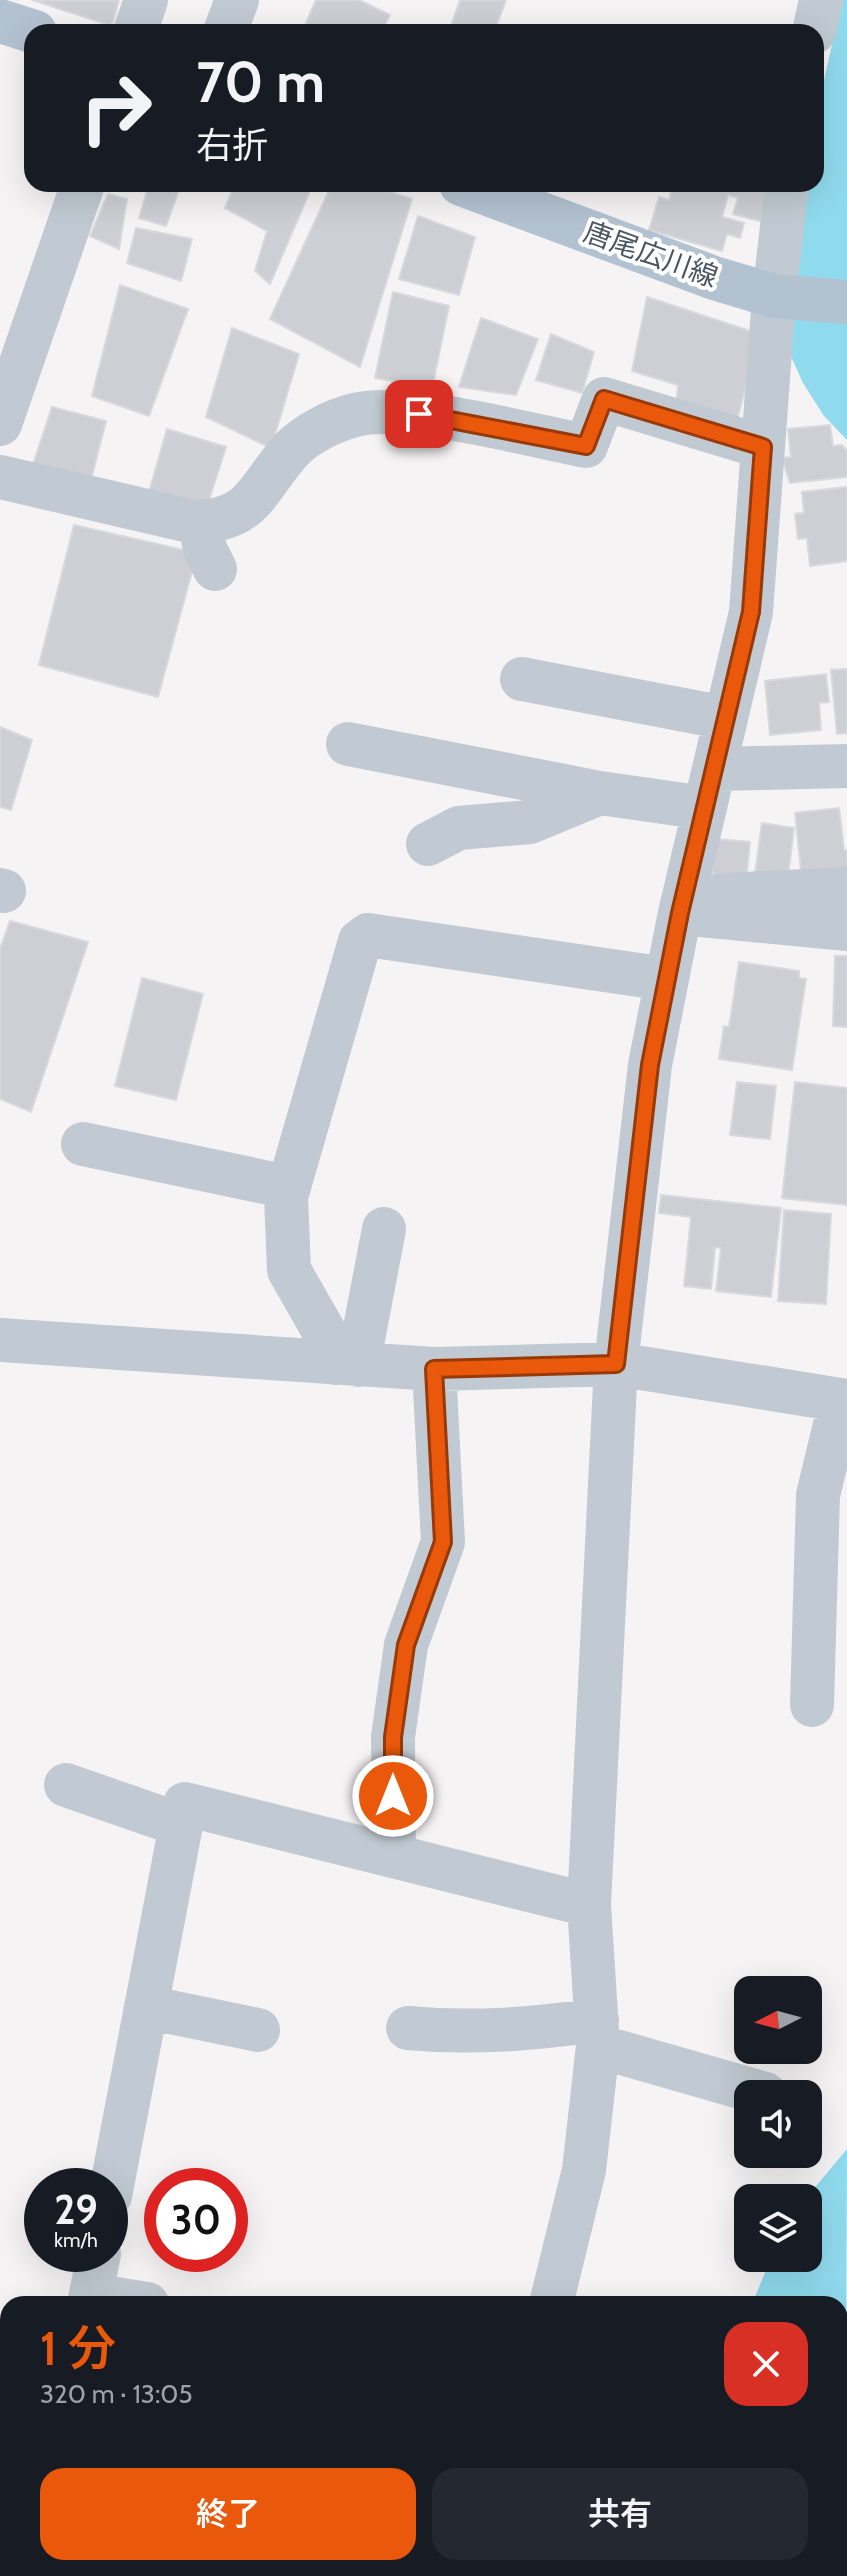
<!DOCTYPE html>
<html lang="ja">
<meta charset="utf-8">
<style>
body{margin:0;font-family:Cabin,"Noto Sans JP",sans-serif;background:#242831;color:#f1f3f6;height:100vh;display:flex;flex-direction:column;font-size:30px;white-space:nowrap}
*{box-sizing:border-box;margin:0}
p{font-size:26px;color:#9ea1a6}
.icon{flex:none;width:44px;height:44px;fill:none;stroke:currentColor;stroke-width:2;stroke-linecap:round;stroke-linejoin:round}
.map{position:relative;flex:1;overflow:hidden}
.drawer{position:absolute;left:0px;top:2296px;width:848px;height:280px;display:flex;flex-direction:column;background:#171b24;border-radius:24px 24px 0 0;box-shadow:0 8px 32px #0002}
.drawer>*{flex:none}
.top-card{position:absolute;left:24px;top:24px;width:800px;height:168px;border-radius:24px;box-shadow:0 8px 32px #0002;background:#171b24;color:#f1f3f6;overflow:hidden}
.needle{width:52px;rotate:264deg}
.buttons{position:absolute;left:734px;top:1976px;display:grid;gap:16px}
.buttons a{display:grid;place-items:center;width:88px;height:88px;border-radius:16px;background:#171b24;box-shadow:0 8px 32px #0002;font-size:40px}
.speed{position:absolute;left:24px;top:2168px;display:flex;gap:16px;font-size:40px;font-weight:700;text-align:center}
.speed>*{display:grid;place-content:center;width:104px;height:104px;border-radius:50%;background:#171b24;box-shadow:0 8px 32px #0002;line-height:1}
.speed small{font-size:20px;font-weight:400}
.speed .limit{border:12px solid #d22;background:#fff;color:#111}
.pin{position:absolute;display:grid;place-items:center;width:68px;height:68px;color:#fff;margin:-34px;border-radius:16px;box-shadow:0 4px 12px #0006}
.me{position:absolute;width:88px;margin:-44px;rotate:0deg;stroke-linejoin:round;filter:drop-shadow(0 0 6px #0008)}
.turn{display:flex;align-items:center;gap:28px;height:168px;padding:0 40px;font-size:36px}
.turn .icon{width:104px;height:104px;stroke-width:2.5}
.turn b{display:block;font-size:56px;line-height:68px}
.round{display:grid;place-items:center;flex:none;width:84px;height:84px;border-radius:24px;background:#242831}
.headline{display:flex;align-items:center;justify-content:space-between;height:136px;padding:0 40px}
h1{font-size:48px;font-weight:600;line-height:60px;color:#ea580c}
.primary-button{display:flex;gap:16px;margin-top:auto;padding:16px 40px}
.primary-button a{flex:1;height:92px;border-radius:24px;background:#ea580c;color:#fff;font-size:32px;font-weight:600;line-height:92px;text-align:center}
.primary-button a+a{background:#242831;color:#f1f3f6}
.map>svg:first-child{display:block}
.water{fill:#90daee}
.building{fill:#cdcfd5;stroke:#d7d9de;stroke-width:2}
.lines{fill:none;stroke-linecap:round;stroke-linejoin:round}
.minor{stroke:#c1cad2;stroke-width:44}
.major{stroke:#b3c2d1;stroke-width:44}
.route-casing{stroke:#983908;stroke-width:20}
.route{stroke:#ea580c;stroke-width:14}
.labels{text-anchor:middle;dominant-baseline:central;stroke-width:8;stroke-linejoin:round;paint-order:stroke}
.street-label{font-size:28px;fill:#4a5661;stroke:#fff}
</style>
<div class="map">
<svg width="847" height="2576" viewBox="0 0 847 2576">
<rect width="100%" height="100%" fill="#f5f3f3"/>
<path class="water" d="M842,0H847V440L824,416L803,383L789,352L806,184H816V116Z
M847,2149L846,2373L840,2375V2304H752L771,2258H808L806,2198Z
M847,2417V2576H810L807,2568H840V2419Z"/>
<path class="building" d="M32,0H119L112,26Z
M316,0H359L390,15L381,32H302Z
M460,0H506L494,32H449Z
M149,184H181L166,226L139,218Z
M235,184H313L270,284L255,271L267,231L225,208Z
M332,184H365L412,199L360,367L270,319Z
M673,184H753L769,189L760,221L733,214L738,198L728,195L722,217L744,223L740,238L727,234L722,251L649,230L659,197L669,200Z
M108,194L127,199L119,249L90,236Z
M418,216L475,237L459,295L399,279Z
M136,228L192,239L181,281L127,263Z
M120,285L188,309L149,416L92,396Z
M393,292L449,306L432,388L375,378Z
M647,297L759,334L735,429L676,408L678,385L632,371Z
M481,318L538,339L516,395L459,387Z
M232,328L299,354L271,448L206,417Z
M551,334L594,352L582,393L536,380Z
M52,407L106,421L88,492L30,474Z
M830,425L833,446L842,445L847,451V477L790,483L782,458L791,457L788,429Z
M167,429L226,447L205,513L149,492Z
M847,487V561L810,566L807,538L798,539L795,514L804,513L802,492Z
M74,525L197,553L158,697L39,665Z
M847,669V733L837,734L831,670Z
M826,674L829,702L819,703L821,730L770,735L765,681Z
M0,727L32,740L11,810L0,807Z
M839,808L844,850H847V877L802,881L795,813Z
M762,823L794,828L787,885L754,881Z
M716,839L750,842L746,883L712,879Z
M10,921L88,942L31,1112L0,1099V949Z
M835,956H847V1027L833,1026Z
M739,962L799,971V978L806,979L792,1070L719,1059L724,1026L729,1027Z
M142,978L203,994L176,1100L115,1086Z
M737,1082L776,1086L770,1139L730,1135Z
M795,1082L847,1088V1205L782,1198Z
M661,1195L781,1208L771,1297L716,1291L721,1248L715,1247L711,1289L684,1286L691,1217L659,1213Z
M784,1210L831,1214L826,1304L778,1301Z"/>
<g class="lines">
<path class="minor" d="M135,32L146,0
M225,32L237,0
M814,32L821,0
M0,424L83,184
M0,477L194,522C254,521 256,489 291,450C306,434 334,420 355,415C407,402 529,435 586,446L604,399L763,447
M200,521L205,549L215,569
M522,679L726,718
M348,744L600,793
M714,769L847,766
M428,844L459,828L530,822L600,793L705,808
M0,890L4,891
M722,895L847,889
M680,913L847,929
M83,1144L288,1187
M0,1340L434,1369L616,1364L847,1401
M336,1363L334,1349L289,1270L286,1197L360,941L368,935L666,979
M358,1365L384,1229
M812,1705L818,1495L841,1400
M66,1785L181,1825
M394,1854L393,1737L406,1645L443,1542L434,1369
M146,2007L258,2030
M408,2028C473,2034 533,2029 597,2020
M598,2046L765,2094
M110,2196L185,1804L589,1905
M91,2295L147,2304
M89,2304L99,2254
M551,2304L584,2170L598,2046L589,1905L616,1364L650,1065L680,913L751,612L774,296L787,184
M227,2568L245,2576
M80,2576L81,2568
M178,2576L179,2568
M484,2576L486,2568"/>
<path class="major" d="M0,21L35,32
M461,184L714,278L774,296L847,302"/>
</g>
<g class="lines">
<g class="route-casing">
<path id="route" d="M393,1796V1737L406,1645L443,1542L434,1369L616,1364L650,1065L680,913L751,612L763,447L604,399L586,446L419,414"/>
</g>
<use href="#route" class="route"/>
</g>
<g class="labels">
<g class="street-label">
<text transform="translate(651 254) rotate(20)">唐尾広川線</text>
</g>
</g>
</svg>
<div class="buttons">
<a><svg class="needle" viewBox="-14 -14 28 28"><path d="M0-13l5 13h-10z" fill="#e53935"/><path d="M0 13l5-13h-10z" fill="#9ea1a6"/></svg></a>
<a><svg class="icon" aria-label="sound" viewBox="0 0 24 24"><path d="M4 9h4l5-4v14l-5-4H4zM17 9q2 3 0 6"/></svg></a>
<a><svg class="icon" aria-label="layers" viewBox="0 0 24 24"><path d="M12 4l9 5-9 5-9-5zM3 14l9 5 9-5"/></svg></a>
</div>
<div class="speed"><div>29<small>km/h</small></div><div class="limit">30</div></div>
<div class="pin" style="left:419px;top:414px;background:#d93025"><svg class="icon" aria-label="arrive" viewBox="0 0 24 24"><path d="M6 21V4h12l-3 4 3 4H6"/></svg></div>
<svg class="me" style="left:393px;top:1796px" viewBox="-20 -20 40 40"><circle r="17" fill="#ea580c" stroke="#fff" stroke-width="3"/><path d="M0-11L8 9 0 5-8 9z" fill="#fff"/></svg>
<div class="top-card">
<div class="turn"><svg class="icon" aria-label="right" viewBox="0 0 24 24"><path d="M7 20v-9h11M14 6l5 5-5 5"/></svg><div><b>70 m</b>右折</div></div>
</div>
<section class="drawer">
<div class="headline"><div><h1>1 分</h1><p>320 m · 13:05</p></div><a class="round" style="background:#d93025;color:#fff"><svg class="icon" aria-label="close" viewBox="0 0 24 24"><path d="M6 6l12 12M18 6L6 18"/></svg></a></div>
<div class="primary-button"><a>終了</a><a>共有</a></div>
</section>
</div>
